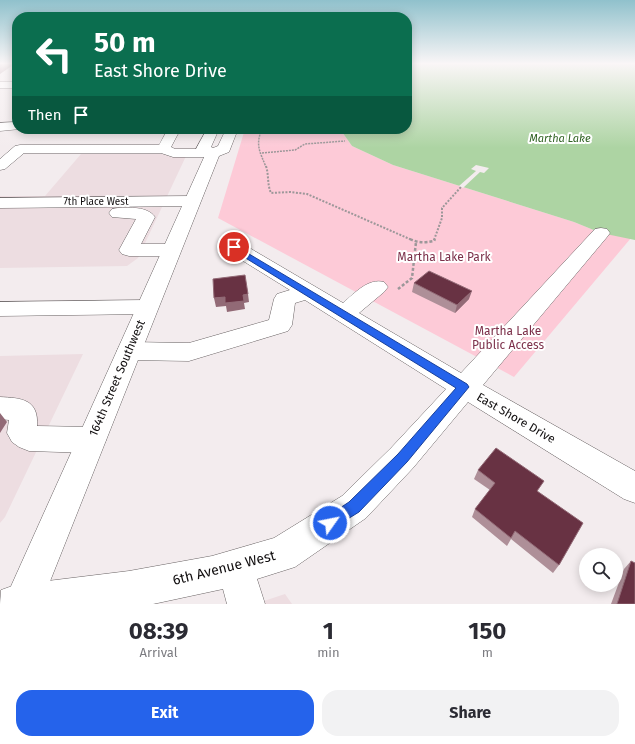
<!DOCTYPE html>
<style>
body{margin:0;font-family:"Fira Sans",sans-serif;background:#f2f2f3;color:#2b2b33;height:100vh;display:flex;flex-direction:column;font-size:15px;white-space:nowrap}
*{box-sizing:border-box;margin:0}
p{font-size:13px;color:#7c7c81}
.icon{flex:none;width:22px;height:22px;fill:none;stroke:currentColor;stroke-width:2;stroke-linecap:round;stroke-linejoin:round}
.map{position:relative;height:604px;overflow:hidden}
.details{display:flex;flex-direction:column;background:#fff;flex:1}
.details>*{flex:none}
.banner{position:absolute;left:12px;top:12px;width:400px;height:122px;border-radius:16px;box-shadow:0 2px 10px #0003;background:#0b6e4f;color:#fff;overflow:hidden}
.buttons{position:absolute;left:579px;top:548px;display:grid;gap:8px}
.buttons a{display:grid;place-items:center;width:44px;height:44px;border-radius:50%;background:#fff;box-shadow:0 2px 10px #0003;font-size:20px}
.pin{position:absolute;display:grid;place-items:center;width:34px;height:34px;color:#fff;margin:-17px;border:2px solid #fff;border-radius:50%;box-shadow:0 1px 4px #0007}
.me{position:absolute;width:44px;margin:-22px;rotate:57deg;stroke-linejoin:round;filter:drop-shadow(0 0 3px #0008)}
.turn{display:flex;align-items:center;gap:14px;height:84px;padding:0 16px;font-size:18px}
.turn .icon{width:52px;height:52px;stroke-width:2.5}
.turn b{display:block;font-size:28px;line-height:34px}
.then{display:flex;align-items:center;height:38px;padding:0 16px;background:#0003;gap:8px;font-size:15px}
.eta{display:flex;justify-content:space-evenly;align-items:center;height:68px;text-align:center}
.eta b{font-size:24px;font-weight:700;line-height:28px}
.button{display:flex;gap:8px;margin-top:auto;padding:8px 16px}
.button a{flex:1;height:46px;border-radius:16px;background:#2563eb;color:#fff;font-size:16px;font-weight:700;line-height:46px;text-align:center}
.button a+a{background:#f2f2f3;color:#2b2b33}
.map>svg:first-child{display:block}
.built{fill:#eddde1}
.green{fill:#fdcad7}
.water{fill:#add4a3}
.pier{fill:#f3ecee}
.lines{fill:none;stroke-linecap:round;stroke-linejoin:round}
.minor-casing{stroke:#696364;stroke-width:1}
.major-casing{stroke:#696364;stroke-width:1}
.path-far2{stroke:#9c9799;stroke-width:1.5;stroke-dasharray:2 1;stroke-linecap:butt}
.path-far1{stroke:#9c9799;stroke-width:2;stroke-dasharray:2 1.5;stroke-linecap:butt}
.path{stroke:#9c9799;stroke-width:2.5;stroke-dasharray:3 2;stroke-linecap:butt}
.minor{fill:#fff;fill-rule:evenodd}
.major{fill:#fff;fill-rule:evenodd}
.wall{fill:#ae8f98}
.shaded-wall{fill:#926a76}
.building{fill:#683243;stroke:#926a76}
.route{fill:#2563eb;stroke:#184099}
.labels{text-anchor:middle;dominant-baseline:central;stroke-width:4;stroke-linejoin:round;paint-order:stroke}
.far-street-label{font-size:10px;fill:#100d0e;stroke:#fff}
.far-water-label{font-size:11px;font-style:italic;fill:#316324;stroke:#fff}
.park-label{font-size:12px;fill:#7c304a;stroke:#fff}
.street-label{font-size:12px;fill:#100d0e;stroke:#fff}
.near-street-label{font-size:14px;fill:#100d0e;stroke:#fff}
</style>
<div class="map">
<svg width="635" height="604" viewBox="0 0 635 604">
<rect width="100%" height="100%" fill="#f3ecee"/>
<path class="built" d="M81,154H187L138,258L127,266L0,268V196H45Z
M83,354L5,517L0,523V356Z
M285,594L292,604H255Z"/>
<path class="green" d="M245,129H340L352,146L393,165L574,222L601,233L631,238L514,377L218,218Z"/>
<path class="water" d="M407,63H635V240L601,233L574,222L393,165L352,146L340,129H407Z"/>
<path class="pier" d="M476,165L489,168L484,173L480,172L463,188L459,186L476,171L471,169Z"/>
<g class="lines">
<g class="minor-casing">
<path id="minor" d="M0,82H17V88H0Z
M17,122V129H20L0,131V123Z
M168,129H176L179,132L171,147L175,149H213L218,150L220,153L218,156L213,157H173L161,153H24L5,169L0,170V159L15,146L20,145H159Z
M192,196L198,197L200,201L198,205L192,206L0,208V198Z
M118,208C130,208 147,206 155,217L141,244H171L178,246L181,250L178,254L171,256H129L122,254L119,250L136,219L112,217L109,213L112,209Z
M601,228L607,229L610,233L607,237L483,385L635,471V503L624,499L468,402L413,468L366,518L295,567L257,579L265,604H227L223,589L153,604H0L1,590L15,585L129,571L212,556L274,538L342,496L391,448L446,389L305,300L295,303L292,325L288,331L189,361L129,360L120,357L117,351L120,345L129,342L189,343L269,320L274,299L277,294L290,290L227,251L224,247L227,243L234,241L241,243L343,303C355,293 368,278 384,282L388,287L384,292L359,313L461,373L595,229Z
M147,300L155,302L158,307L155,312L147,314L0,316V302Z
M0,397C21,398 39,399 37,426L91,427L101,431L106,440L101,449L91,453L29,451L19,447L12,442L7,433L9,420L0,419Z"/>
</g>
<g class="major-casing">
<path id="major" d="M207,129H219L211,147L213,148L218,146L226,129H238L229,152L219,156L41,604H3L205,155L198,152L196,149Z"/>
</g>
<path class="path-far2" d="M262,129C255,145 260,152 266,167
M262,153L295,150L305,144L345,141"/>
<path class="path-far1" d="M266,166C269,175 267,184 271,193L290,192L307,194L412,240
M434,240L442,218V208L461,187"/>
<path class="path" d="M410,239C418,243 425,243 434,241L435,239
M398,289L412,278L416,242"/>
<use href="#minor" class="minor"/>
<use href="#major" class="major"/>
</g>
<path class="wall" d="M414,283L469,299L455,313L412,292Z
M478,470L538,491L559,565L553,573L511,539L507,546L472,517L475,509L490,490L474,479Z
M631,561L635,604H611L624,569Z"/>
<path class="shaded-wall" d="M6,63H16L0,74V67Z
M472,291L469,299L455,313L457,305Z
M248,294L249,302L244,303L245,309L227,312L226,306L216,307L214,298Z
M0,413L7,422L0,433Z"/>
<path class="building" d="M0,63H6L0,67Z
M429,271L472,291L457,305L414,283Z
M245,275L248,294L243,295L244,301L225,303V297L214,298L213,279Z
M496,448L544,481L537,491L583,523L559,565L515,531L511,538L475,509L495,483L478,470Z
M631,561L635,563V604H617Z"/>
<linearGradient id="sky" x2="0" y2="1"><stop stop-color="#90c1cc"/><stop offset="0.43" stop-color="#faf6f7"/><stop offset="1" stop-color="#faf6f7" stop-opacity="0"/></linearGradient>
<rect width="635" height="148" fill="url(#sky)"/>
<path class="route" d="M234,245L467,384L469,387L407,462L359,512L330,530L325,528L323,523L325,518L349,502L398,454L456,388L231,249V246Z"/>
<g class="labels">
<g class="far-street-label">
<text x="96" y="202">7th Place West</text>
</g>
<g class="far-water-label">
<text x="560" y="138">Martha Lake</text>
</g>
<g class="park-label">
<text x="444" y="257">Martha Lake Park</text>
<text x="508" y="331">Martha Lake<tspan x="508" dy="14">Public Access</tspan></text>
</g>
<g class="street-label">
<text transform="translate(117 378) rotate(-67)">164th Street Southwest</text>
<text transform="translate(516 418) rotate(30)">East Shore Drive</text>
</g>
<g class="near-street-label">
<text transform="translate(224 568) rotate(-14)">6th Avenue West</text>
</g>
</g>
</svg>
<div class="buttons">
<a><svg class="icon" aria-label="search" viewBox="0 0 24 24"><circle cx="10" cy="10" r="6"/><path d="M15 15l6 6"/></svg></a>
</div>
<div class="pin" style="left:234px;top:247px;background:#d93025"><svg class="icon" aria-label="arrive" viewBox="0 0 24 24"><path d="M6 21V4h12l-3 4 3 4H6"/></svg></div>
<svg class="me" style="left:330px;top:523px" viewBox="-20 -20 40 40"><circle r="17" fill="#2563eb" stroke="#fff" stroke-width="3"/><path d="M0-11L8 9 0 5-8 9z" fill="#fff"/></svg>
<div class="banner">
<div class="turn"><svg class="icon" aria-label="left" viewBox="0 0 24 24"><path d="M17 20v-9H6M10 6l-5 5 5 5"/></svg><div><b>50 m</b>East Shore Drive</div></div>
<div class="then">Then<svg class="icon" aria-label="arrive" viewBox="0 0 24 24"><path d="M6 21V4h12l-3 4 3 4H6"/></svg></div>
</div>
</div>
<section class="details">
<div class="eta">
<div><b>08:39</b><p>Arrival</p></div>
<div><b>1</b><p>min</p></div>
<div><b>150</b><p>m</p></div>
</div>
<div class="button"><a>Exit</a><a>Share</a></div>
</section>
